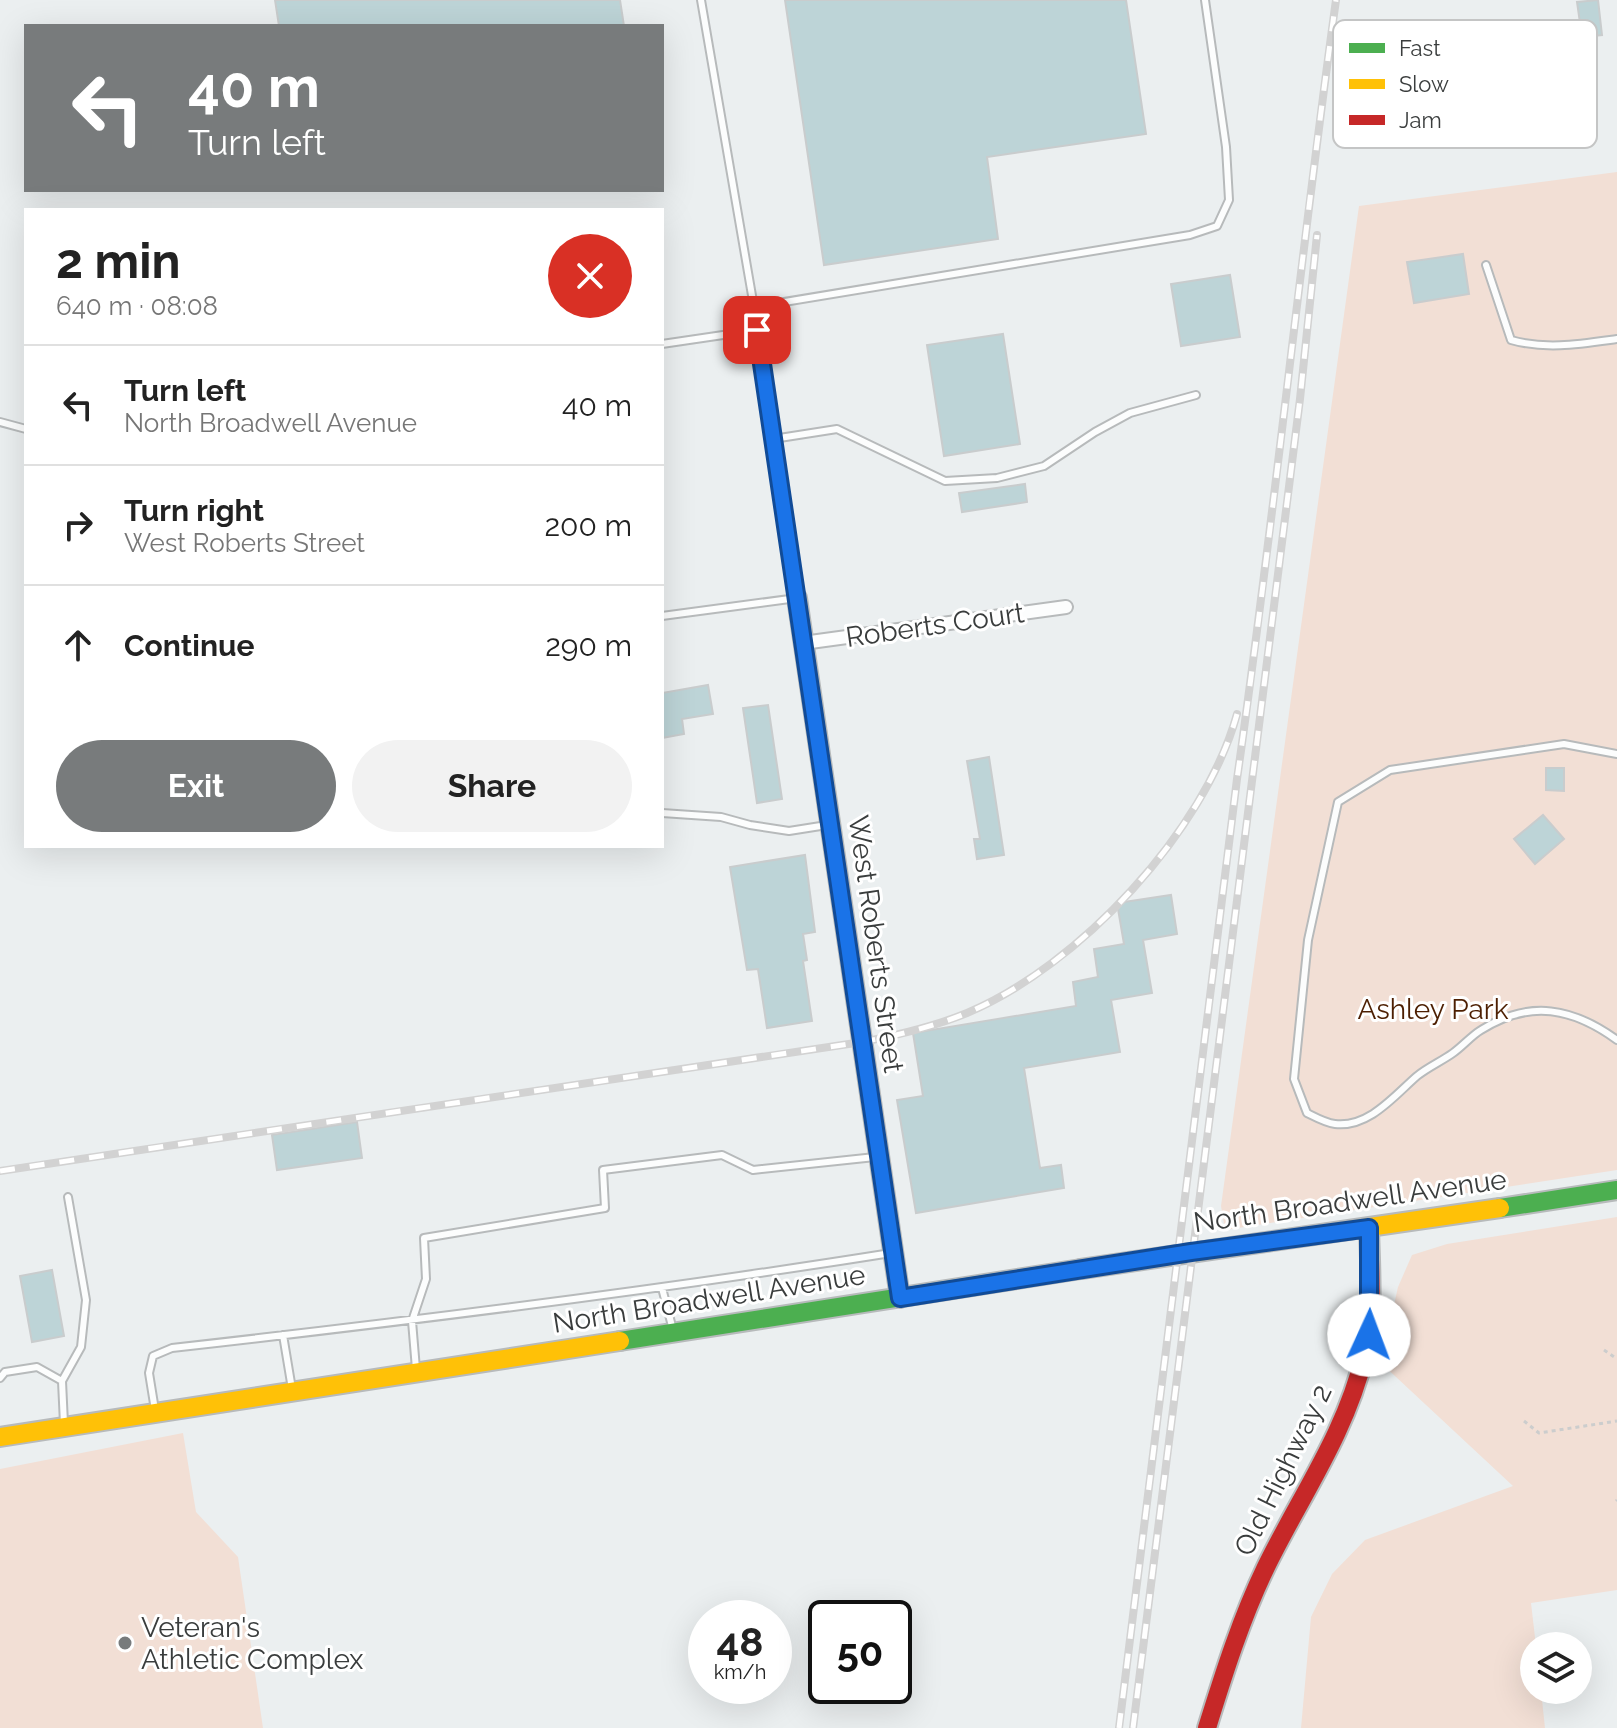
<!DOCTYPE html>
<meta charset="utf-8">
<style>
body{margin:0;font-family:Raleway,sans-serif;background:#f2f2f2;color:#222;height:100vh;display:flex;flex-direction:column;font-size:30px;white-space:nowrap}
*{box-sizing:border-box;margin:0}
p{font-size:26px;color:#767676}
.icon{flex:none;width:44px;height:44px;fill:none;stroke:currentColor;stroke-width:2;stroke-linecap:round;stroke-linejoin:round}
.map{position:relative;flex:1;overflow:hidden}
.panel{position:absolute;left:24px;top:208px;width:640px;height:640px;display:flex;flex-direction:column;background:#fff;border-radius:0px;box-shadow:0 8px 32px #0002}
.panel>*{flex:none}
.hud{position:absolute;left:24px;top:24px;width:640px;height:168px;border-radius:0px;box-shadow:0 8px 32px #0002;background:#787b7c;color:#fff;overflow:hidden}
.fabs{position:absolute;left:1520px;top:1632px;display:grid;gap:16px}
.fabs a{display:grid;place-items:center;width:72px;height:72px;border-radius:50%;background:#fff;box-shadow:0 8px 32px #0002;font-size:40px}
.speed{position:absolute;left:688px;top:1600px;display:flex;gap:16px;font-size:40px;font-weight:700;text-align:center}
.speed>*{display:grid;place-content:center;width:104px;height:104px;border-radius:50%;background:#fff;box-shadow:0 8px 32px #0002;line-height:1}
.speed small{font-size:20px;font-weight:400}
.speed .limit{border:4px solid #111;border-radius:12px;background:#fff;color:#111}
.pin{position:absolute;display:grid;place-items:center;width:68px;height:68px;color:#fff;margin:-34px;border-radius:16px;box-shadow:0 4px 12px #0006}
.me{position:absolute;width:88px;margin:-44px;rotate:2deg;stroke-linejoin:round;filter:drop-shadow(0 0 6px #0008)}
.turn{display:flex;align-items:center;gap:28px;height:168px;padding:0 32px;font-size:36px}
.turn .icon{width:104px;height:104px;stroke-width:2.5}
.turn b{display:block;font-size:56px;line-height:68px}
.round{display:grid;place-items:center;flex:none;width:84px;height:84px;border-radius:42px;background:#f2f2f2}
.summary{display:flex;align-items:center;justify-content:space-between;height:136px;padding:0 32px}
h1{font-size:48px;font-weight:700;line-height:60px}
.primary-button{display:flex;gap:16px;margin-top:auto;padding:16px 32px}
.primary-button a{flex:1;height:92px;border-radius:48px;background:#787b7c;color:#fff;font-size:32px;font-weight:700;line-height:92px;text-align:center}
.primary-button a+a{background:#f2f2f2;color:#222}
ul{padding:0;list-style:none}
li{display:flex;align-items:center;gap:24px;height:120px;padding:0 32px;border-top:2px solid #e0e0e0}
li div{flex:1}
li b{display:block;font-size:30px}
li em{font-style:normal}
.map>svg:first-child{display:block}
.green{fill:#f2dfd5}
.building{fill:#bdd4d7;stroke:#c9cccd;stroke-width:2}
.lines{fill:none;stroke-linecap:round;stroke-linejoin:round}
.lane-casing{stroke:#b7babb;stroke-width:10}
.street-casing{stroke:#b7babb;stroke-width:16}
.fast-casing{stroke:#b7babb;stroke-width:22}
.slow-casing{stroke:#b7babb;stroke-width:22}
.jam-casing{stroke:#b7babb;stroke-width:22}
.path{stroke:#cccdcd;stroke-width:3;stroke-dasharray:4 4;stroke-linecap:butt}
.lane{stroke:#fcfdfd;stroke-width:6}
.street{stroke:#fcfdfd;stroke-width:12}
.fast{stroke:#4caf50;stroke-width:18}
.slow{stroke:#ffc107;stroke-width:18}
.jam{stroke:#c62828;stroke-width:18}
.rail-casing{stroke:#d2d2d2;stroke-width:8}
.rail{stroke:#fff;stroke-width:5;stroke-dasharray:15;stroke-linecap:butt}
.route-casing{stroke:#114b97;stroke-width:20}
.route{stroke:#1a73e8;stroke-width:14}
.poi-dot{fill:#787b7c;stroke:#fff;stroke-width:3}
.labels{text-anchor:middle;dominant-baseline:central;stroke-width:6;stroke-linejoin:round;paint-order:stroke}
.street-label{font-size:28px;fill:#3a3d3d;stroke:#fff}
.park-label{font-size:28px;fill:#4d1f02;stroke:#fff}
.poi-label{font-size:28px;fill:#3a3d3d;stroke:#fff;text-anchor:start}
.key{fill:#fff;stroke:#c4c5c5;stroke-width:2}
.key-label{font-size:22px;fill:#3a3d3d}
</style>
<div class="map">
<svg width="1617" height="1728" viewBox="0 0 1617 1728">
<rect width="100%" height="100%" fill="#ebeff0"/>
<path class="green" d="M1617,172V1170L1225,1230L1221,1206L1359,206Z
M1617,1217V1590L1531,1603L1536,1646L1534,1690H1541L1545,1728H1301L1311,1617L1332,1574L1365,1540L1513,1486L1381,1363L1398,1287L1412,1255L1447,1244Z
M183,1433L196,1512L238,1557L263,1728H0V1469Z"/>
<path class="building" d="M275,0H620L624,26H279Z
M785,0H1126L1146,134L987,157L998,239L824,265Z
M1598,0L1602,35L1582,37L1577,2Z
M1463,254L1469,294L1414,303L1407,262Z
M1230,275L1240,337L1181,346L1171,284Z
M1003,334L1020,444L944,456L927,345Z
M1025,484L1027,502L962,512L959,493Z
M708,685L713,714L682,719L684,734L662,738V693Z
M768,705L782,799L757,803L743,708Z
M989,757L1004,855L977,859L974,839H980L967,761Z
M1546,768H1564V791L1546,790Z
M1543,815L1564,839L1535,864L1514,839Z
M805,855L815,932L803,934L807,960L803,961L812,1021L767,1028L758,969L747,970L730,867Z
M1171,895L1177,934L1143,940L1152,993L1111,1000L1120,1052L1024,1068L1040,1168L1061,1165L1064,1188L916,1213L897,1100L923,1096L913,1033L1076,1006L1073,982L1098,977L1094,949L1124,944L1117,903Z
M357,1122L362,1158L277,1170L272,1135Z
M52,1270L64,1336L32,1342L20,1276Z"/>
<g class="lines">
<g class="lane-casing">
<path id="lane" d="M1486,265L1511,340C1546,350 1581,344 1617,339
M754,307L1190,235L1217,226L1229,200L1226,147L1205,0
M662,344L757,330
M0,422L26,429
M773,439L837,429L945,481L997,478L1044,466L1095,432L1130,413L1196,395
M662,616L797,598L754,307L701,0
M1617,754L1564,744L1390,770L1338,802L1308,940L1294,1079L1307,1113C1315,1117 1326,1123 1335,1124C1369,1128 1395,1095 1417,1076C1428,1067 1442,1061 1453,1053C1463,1046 1471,1036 1481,1030C1530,999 1573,1008 1617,1040
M662,813L721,817L750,825L789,831L827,825
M662,1288L673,1330
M283,1335L292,1389
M416,1369L412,1321L426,1279L424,1238L605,1208L603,1170L722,1155L753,1170L875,1157
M0,1378L5,1372L37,1367L62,1381
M155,1410L149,1373L153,1356L172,1348C412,1321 652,1291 891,1253
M64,1424L62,1381L81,1347L86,1300L68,1197"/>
</g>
<g class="street-casing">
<path id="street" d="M803,643L1066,607"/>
</g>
<g class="fast-casing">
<path id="fast" d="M797,598L900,1298
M1500,1208L1617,1190
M620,1341L1081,1269"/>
</g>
<g class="slow-casing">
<path id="slow" d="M1081,1269L1500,1208
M0,1437L620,1341"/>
</g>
<g class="jam-casing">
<path id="jam" d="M1207,1728C1224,1673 1241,1619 1266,1567C1300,1497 1346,1433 1364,1356C1374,1314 1370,1271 1369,1228"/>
</g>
<path class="path" d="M1604,1350L1617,1359
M1524,1421L1539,1433L1617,1421
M1616,1501L1617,1500"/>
<use href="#lane" class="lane"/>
<use href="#street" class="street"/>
<use href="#fast" class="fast"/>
<use href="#slow" class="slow"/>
<use href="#jam" class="jam"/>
<g class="rail-casing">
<path id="rail" d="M0,1171L862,1042C898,1035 933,1027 967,1013C1079,966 1205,831 1237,714
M1119,1728L1237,779C1274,520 1300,259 1336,0
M1133,1728L1300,399L1317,235"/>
</g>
<use href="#rail" class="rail"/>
</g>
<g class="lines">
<g class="route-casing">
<path id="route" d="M757,330L900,1298L1191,1252L1369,1228V1335"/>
</g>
<use href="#route" class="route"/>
</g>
<circle class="poi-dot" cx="125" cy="1643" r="8"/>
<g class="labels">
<g class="street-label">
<text transform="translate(935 625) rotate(-8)">Roberts Court</text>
<text transform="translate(876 944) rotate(82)">West Roberts Street</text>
<text transform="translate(1350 1201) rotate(-8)">North Broadwell Avenue</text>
<text transform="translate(709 1299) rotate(-9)">North Broadwell Avenue</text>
<text transform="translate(1283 1470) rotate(-64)">Old Highway 2</text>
</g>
<g class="park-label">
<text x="1433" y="1009">Ashley Park</text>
</g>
<g class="poi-label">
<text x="141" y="1627">Veteran's<tspan x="141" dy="32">Athletic Complex</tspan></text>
</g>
</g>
<rect x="1333" y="20" width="264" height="128" rx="12" class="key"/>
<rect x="1349" y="43" width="36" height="10" fill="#4caf50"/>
<rect x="1349" y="79" width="36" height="10" fill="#ffc107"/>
<rect x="1349" y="115" width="36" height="10" fill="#c62828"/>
<g class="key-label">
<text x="1399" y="56">Fast</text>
<text x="1399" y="92">Slow</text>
<text x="1399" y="128">Jam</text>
</g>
</svg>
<div class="fabs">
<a><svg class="icon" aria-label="layers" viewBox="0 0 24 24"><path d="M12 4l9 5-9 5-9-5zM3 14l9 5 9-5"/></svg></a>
</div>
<div class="speed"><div>48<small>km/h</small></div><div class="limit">50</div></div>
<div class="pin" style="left:757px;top:330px;background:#d93025"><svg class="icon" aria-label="arrive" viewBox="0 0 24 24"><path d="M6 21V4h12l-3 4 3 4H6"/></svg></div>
<svg class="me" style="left:1369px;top:1335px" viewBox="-20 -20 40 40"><circle r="19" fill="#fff"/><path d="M0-13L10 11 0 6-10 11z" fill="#1a73e8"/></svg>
<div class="hud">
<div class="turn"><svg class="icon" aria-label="left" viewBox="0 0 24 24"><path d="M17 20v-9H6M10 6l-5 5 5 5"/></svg><div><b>40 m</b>Turn left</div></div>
</div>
<section class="panel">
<div class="summary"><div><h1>2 min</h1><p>640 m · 08:08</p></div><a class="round" style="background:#d93025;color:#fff"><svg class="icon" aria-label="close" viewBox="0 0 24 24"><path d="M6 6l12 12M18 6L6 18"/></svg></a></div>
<ul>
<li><svg class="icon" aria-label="left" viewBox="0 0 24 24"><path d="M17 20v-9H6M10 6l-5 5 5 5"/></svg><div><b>Turn left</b><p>North Broadwell Avenue</p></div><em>40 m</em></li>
<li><svg class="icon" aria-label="right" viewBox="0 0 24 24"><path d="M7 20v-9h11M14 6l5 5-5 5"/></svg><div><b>Turn right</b><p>West Roberts Street</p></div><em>200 m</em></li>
<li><svg class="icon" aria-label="ahead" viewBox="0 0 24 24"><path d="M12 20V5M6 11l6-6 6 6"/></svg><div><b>Continue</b></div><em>290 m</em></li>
</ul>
<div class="primary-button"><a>Exit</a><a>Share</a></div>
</section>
</div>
